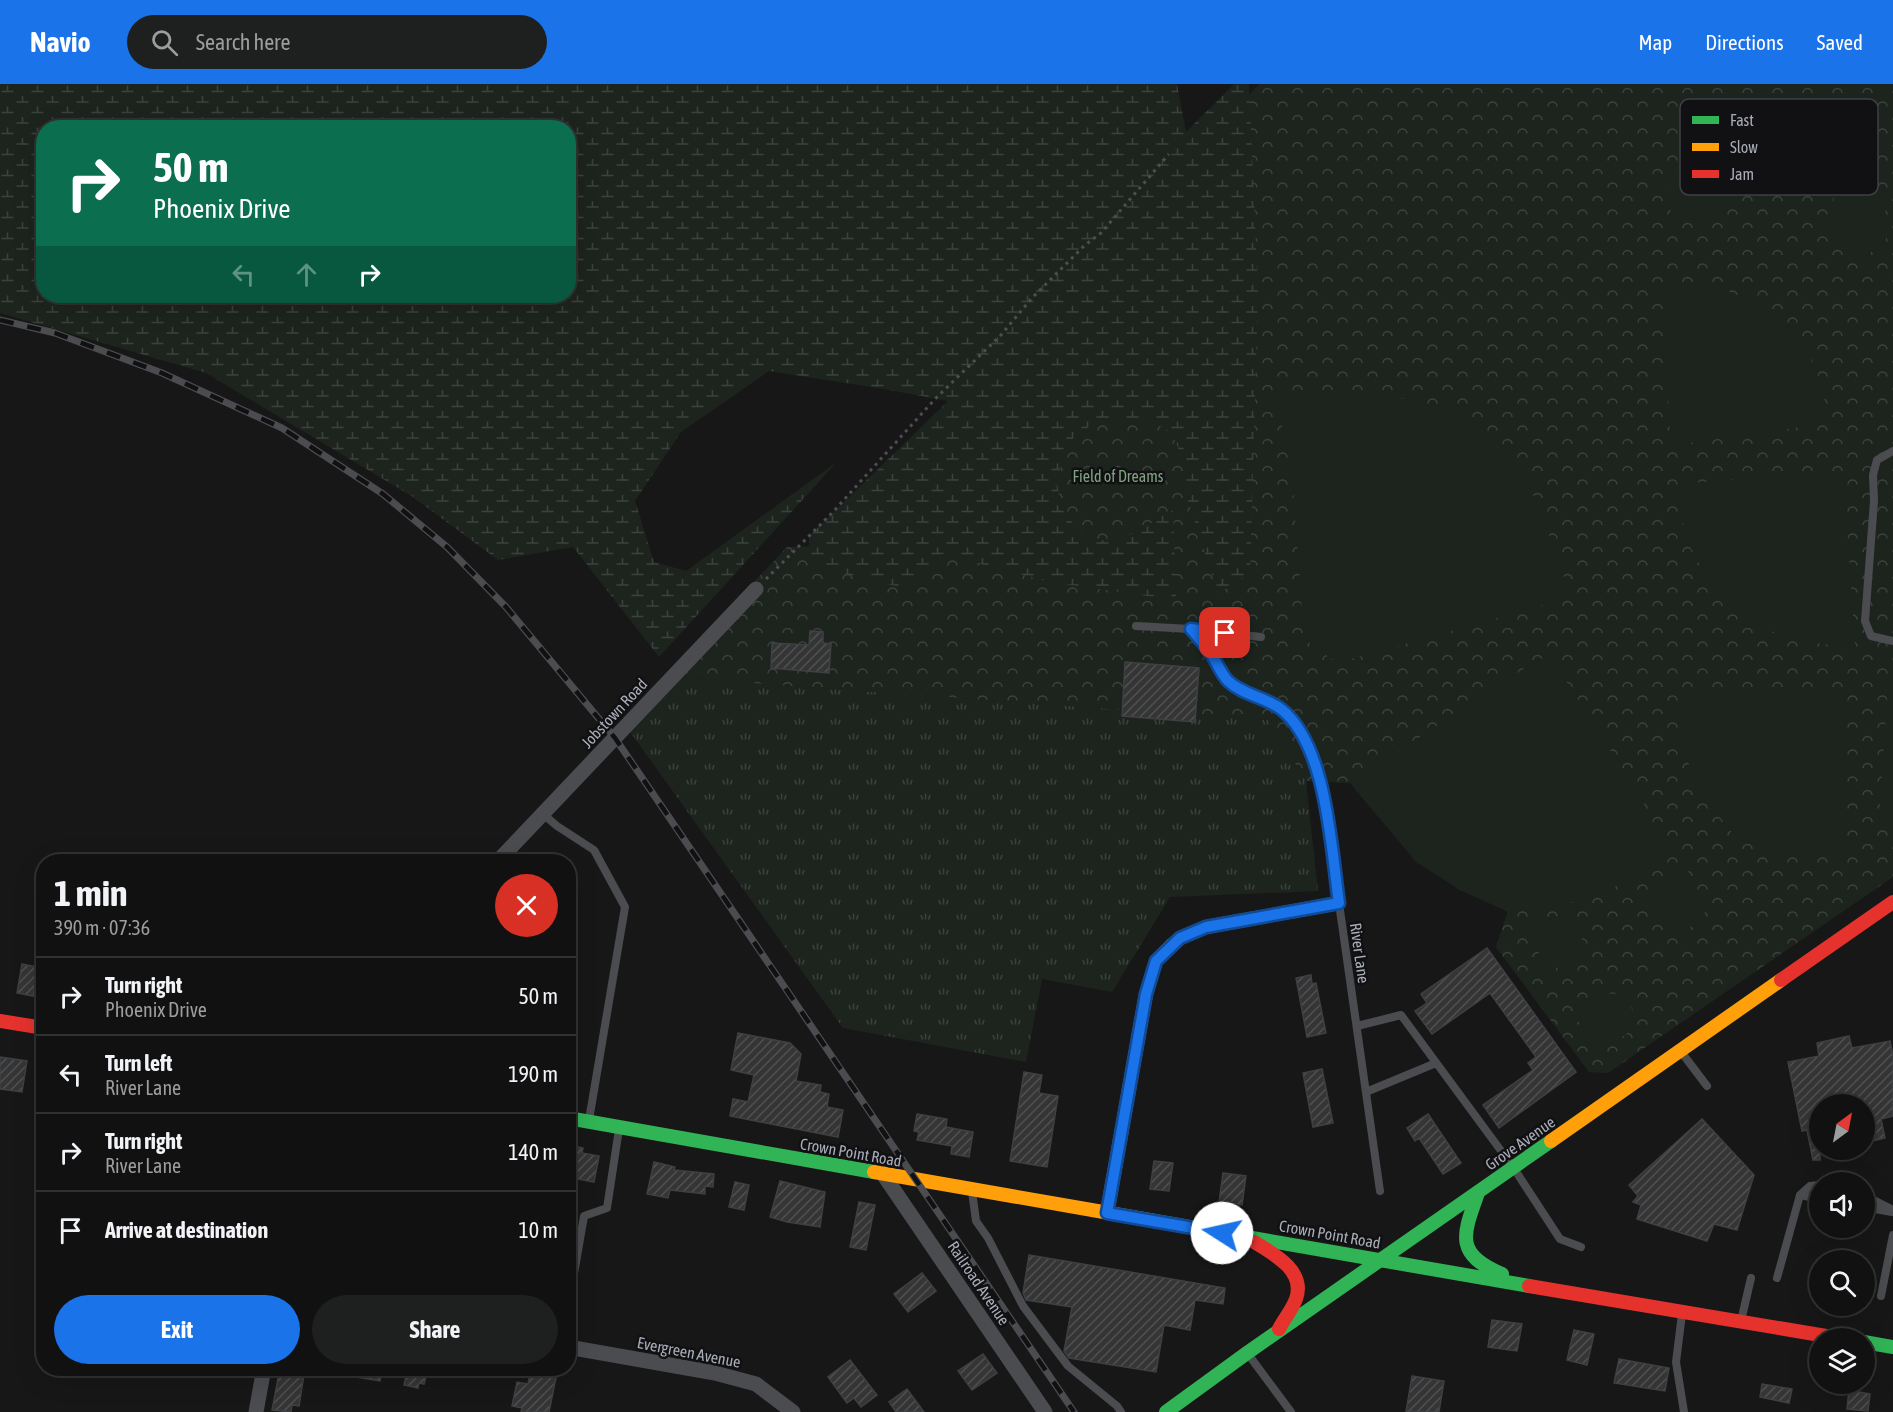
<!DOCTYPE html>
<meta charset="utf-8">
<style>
body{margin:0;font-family:"Asap Condensed",sans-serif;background:#1e1f1f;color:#f1f3f6;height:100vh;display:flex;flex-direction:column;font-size:22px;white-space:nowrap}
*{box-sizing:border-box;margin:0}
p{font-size:20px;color:#9c9d9f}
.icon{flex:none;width:33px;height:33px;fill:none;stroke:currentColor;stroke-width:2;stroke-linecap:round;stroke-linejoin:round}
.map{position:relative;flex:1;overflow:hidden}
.side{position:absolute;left:36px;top:770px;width:540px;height:522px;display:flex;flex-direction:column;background:#111;border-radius:24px;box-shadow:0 6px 24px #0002,0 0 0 2px #303131}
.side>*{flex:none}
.guide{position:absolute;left:36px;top:36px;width:540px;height:183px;border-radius:24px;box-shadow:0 6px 24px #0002,0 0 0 2px #303131;background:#0b6e4f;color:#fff;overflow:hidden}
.needle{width:39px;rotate:32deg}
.tools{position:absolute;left:1809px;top:1010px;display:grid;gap:12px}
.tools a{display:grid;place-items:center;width:66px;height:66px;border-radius:50%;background:#111;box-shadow:0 6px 24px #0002,0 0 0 2px #303131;font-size:30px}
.pin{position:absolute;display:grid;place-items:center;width:51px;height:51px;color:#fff;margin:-26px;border-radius:12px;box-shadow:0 3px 9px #0006}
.me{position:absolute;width:66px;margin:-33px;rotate:280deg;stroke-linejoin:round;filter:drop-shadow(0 0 4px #0008)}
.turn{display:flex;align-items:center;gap:21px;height:126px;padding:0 18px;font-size:27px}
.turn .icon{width:78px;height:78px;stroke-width:2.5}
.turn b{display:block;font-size:42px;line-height:51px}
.lanes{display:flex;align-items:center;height:57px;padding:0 18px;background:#0003;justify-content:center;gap:30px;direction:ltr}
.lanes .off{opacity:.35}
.round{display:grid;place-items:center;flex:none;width:63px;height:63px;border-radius:32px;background:#1e1f1f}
.headline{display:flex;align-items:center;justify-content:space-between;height:102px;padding:0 18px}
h1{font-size:36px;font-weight:700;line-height:45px}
.button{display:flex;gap:12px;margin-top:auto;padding:12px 18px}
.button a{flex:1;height:69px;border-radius:36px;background:#1a73e8;color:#fff;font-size:24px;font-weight:700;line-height:69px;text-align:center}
.button a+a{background:#1e1f1f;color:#f1f3f6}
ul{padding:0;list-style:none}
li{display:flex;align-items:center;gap:18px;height:78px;padding:0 18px;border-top:2px solid #303131}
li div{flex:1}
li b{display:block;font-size:22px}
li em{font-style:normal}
header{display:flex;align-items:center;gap:36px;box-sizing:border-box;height:84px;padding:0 30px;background:#1a73e8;color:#fff}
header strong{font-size:28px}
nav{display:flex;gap:33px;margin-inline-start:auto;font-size:21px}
.search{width:420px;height:54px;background:#1e1f1f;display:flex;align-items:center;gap:15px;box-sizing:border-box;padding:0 21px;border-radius:33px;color:#9c9d9f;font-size:22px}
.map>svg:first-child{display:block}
.grass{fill:url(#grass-tufts)}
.forest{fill:url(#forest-crowns)}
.wetland{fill:url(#wetland-marsh);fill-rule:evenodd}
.pitch{fill:#1d241e}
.building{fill:url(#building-hatch);stroke:#3f4043;stroke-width:1.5}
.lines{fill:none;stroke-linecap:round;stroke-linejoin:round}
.path{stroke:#4d4e52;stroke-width:3;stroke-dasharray:3 4.5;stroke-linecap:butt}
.lane{stroke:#4b4c50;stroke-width:8}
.street{stroke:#4b4c50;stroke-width:15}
.fast{stroke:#30b455;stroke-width:14}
.slow{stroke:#ff9f0a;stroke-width:14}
.jam{stroke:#e5322d;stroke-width:14}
.rail-casing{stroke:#4b4c4f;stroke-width:7}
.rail{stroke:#111113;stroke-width:4.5;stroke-dasharray:14;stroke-linecap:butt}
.route-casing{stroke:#114b97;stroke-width:15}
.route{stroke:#1a73e8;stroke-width:10}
.labels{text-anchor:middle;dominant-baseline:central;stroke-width:5;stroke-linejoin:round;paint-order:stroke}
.park-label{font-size:16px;fill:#7fa381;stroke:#111113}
.street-label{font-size:16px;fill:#a8adb8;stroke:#111113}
.key{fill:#111113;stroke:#3e4045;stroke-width:1.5}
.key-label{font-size:16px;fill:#a8adb8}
</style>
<header>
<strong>Navio</strong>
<div class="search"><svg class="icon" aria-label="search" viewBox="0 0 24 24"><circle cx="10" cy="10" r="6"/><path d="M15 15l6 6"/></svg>Search here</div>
<nav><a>Map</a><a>Directions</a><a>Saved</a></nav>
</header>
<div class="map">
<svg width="1893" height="1328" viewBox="0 0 1893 1328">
<defs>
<pattern id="grass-tufts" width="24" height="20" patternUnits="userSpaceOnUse" patternTransform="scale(1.5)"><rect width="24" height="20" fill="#1d241e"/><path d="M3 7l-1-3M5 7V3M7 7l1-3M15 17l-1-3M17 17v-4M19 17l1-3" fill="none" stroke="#3b413d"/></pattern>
<pattern id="forest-crowns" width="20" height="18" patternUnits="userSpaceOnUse" patternTransform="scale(1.5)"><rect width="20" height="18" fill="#1d241e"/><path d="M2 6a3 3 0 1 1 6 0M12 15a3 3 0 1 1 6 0" fill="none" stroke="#3b413d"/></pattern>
<pattern id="wetland-marsh" width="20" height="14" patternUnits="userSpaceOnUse" patternTransform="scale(1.5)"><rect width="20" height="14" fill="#1d241e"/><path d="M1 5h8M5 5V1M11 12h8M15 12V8" fill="none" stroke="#3b413d"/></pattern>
<pattern id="building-hatch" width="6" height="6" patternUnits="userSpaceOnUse" patternTransform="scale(1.5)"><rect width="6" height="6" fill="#353536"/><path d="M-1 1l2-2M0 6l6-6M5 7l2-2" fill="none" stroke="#4f5051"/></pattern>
</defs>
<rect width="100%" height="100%" fill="#171717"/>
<path class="grass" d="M664,593L1268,636L1306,697L1318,807L1170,813L1112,908L1042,895L1026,978L843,944L623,638Z"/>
<path class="forest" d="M1259,0H1893V793L1608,989L1589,988L1496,863L1508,827L1460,806L1416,778L1350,699L1306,697L1268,636L664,593L787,463L968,457L1250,10Z"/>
<path class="wetland" d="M0,0H1177L1186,48L1234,0H1249L1258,208L1250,489L1218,510L1184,404V377L1171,348L1147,335H1100L1074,353L1063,371L1057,399L1061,422L1076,444L1091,456H1116L1141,446L1173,425L1176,516L1050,498L942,470L908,505L810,481L809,452L948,317L884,305L769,287L681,348L635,417L654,478L686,487L837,378L659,573L573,463L498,476L413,413L206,289L0,229ZM44,44H568V212H44Z"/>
<path class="pitch" d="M1725,74V128L1703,143L1673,133L1665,109L1675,81Z
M1885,103L1886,158L1864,173L1834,163L1825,139L1835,111Z
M1662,199C1676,200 1691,199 1704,201C1756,211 1805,246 1820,298C1824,311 1826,326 1829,339L1682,360L1670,349Z
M1365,310L1414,316L1468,332L1493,353L1525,392L1543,434L1571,513L1337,579L1304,555L1292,389L1276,313Z
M1832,387L1844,395L1855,564C1826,560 1795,558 1769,546C1735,531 1699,489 1687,454C1681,436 1679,418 1679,400Z
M1540,574L1555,580L1641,714L1669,773L1599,811L1550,824L1508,828L1460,806L1414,775L1350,699Z
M1888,600H1893V738H1879Z
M1833,609L1845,619V771L1782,773L1733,750L1697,704L1681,657L1683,610Z
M1687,785L1705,829L1691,843L1672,850L1653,834L1649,808Z
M1564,830L1590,866L1548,888L1527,844Z
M1600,909L1619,910L1632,925L1636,943L1600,969L1578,937L1585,920Z"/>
<path class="building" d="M810,547L823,548V559L831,560L829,589L771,584L772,559L809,561Z
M1125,578L1199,584L1195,638L1122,632Z
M1487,864L1576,988L1499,1044L1483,1021L1533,986L1528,979L1536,973L1490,909L1432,950L1415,927L1427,919L1421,910Z
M22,880L38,883L33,912L17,909Z
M1311,891L1312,900L1316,899L1326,949L1307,953L1296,894Z
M738,949L790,959L801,970L796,997L821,1001L820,1008L829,1010L827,1023L843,1026L838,1053L730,1032L733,1015L748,1018L754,991L731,986Z
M1849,952L1852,964L1890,957L1893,972V1032L1881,1035L1885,1054L1864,1059V1020H1820V1076H1813L1807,1046L1802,1047L1788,978L1819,972L1817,959Z
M0,973L27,977L22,1008L0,1005Z
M1322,985L1333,1039L1313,1043L1303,989Z
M1024,988L1042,991L1039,1009L1058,1012L1047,1083L1010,1077Z
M917,1030L947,1035L946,1043L973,1048L969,1073L951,1070L952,1062L917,1056L919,1048L914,1047Z
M1428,1030L1461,1079L1443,1090L1419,1054L1415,1057L1407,1044Z
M1702,1035L1754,1091L1737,1146L1714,1140L1707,1157L1637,1135L1641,1121L1633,1118L1638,1112L1629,1101Z
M568,1061L583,1064L582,1069L599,1072L594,1098L568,1093L570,1079L568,1078Z
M1154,1077L1173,1079L1169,1107L1150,1105Z
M654,1078L675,1083L674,1086L714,1090L713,1103L705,1102V1110L670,1106L668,1114L647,1110Z
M1223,1089L1246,1092L1242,1121L1219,1118Z
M780,1097L825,1108L820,1143L787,1138L770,1133Z
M735,1098L749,1101L744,1126L729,1123Z
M859,1118L875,1121L866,1166L850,1163Z
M1029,1171L1225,1204L1223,1220L1195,1216L1190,1246L1164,1241L1156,1288L1069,1274L1064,1267L1072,1223L1026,1216L1023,1209Z
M922,1189L936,1207L908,1228L894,1210Z
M1492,1236L1522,1240L1517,1267L1488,1263Z
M1574,1246L1594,1250L1587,1281L1567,1276Z
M983,1270L997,1289L972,1306L958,1287Z
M1619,1275L1669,1284L1665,1307L1614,1299Z
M850,1276L877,1311L861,1323L854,1314L847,1319L828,1293Z
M280,1284H305L299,1322L292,1321L291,1328L272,1326Z
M344,1284H382L380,1297L343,1291Z
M408,1284H428L424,1300L419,1299L418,1304L404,1301Z
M531,1284H558L549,1328H521L522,1324L512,1322L517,1298L528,1300Z
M1412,1292L1444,1297L1439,1328H1406Z
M1762,1300L1792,1305L1789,1319L1760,1313Z
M907,1305L924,1328H896L889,1318Z
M1849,1306L1870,1310L1868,1327L1847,1325Z"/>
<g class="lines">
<path class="path" d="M766,495L832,429L935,315L1001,251L1032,214L1085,161L1101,149L1169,70"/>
<path class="lane" d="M1893,367L1877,376L1873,391L1874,417L1865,537L1871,552L1893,557
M1136,542L1191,545L1212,571L1228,597L1249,610L1281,625L1304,651L1314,677L1324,714L1380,1107
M1191,545L1261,553
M543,730L557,742L594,766L625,823L589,1036
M1357,942L1401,931L1513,1083L1560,1155L1581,1163
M1682,969L1707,1002
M1366,1008L1436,979
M972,1107L976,1137L988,1154L1023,1222L1068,1282L1117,1322L1121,1328
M1800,1111L1810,1102L1820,1101
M1864,1111L1893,1126
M1864,1123L1892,1128
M1777,1194L1800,1111L1820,1115
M571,1207L584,1132L607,1124L619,1045
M1881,1212L1893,1151
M1682,1230L1676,1278L1684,1328
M1741,1237L1751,1194
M1248,1270L1291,1328"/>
<path class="street" d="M498,777L756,505
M883,1090L1045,1328
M568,1263L715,1289L756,1300L793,1328
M256,1328L264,1284"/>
<path class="fast" d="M1172,861L1180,854L1206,843L1339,819
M568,1034L874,1088
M1478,1109C1463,1151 1454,1170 1502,1190
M1155,1137L1529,1202
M1864,1258L1893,1263
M1166,1328L1247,1269L1551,1057"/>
<path class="slow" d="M1551,1057L1781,896
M874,1088L1155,1137
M1107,1129L1146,910L1156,877L1172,861"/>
<path class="jam" d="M1781,896L1893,818
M0,937L44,944
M1254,1158C1274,1170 1306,1187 1296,1215C1292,1226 1284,1235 1279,1245
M1529,1202L1838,1254"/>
<g class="rail-casing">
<path id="rail" d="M0,236L55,249L162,289L282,344L383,410L447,463L506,523L615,654L1074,1328"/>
</g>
<use href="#rail" class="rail"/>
</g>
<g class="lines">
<g class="route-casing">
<path id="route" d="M1222,1149L1107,1129L1146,910L1156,877L1180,854L1206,843L1339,819C1331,764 1327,661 1281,625C1265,613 1243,611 1228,597C1221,590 1217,578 1211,570C1205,561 1198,553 1191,545L1225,549"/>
</g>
<use href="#route" class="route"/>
</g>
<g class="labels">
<g class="park-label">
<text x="1118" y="392">Field of Dreams</text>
</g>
<g class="street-label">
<text transform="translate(614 629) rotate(-47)">Jobstown Road</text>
<text transform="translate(1360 869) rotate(82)">River Lane</text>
<text transform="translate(1520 1059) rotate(-35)">Grove Avenue</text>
<text transform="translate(851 1068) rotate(10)">Crown Point Road</text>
<text transform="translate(1330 1150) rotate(10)">Crown Point Road</text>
<text transform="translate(979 1199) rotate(56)">Railroad Avenue</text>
<text transform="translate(689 1268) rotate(11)">Evergreen Avenue</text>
</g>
</g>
<rect x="1680" y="15" width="198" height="96" rx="9" class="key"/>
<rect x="1692" y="32" width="27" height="8" fill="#30b455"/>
<rect x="1692" y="59" width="27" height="8" fill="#ff9f0a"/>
<rect x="1692" y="86" width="27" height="8" fill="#e5322d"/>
<g class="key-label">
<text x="1730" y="42">Fast</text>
<text x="1730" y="69">Slow</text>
<text x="1730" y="96">Jam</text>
</g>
</svg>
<div class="tools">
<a><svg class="needle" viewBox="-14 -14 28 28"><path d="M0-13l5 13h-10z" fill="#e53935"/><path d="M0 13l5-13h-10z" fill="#9c9d9f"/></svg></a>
<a><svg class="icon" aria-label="sound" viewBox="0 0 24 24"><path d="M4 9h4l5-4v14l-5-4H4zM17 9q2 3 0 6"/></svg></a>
<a><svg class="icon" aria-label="search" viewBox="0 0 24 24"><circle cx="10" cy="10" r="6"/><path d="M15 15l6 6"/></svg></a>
<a><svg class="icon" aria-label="layers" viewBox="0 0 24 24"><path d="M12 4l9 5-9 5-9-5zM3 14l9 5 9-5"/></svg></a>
</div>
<div class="pin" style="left:1225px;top:549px;background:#d93025"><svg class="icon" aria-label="arrive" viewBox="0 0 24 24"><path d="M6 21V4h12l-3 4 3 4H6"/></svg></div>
<svg class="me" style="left:1222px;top:1149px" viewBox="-20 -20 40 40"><circle r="19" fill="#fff"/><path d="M0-13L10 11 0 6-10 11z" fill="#1a73e8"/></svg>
<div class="guide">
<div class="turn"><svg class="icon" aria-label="right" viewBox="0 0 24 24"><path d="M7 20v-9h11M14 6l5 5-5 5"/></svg><div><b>50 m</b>Phoenix Drive</div></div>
<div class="lanes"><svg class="icon off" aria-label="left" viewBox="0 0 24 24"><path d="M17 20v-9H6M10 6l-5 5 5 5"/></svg><svg class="icon off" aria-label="ahead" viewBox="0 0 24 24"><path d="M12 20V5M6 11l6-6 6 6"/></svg><svg class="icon" aria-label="right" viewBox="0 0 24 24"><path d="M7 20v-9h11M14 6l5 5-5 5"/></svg></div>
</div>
<section class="side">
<div class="headline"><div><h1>1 min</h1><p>390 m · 07:36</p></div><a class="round" style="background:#d93025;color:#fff"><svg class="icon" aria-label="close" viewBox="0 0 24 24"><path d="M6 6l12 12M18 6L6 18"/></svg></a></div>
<ul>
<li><svg class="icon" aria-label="right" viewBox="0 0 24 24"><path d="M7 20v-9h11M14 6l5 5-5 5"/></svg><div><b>Turn right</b><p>Phoenix Drive</p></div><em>50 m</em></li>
<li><svg class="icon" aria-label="left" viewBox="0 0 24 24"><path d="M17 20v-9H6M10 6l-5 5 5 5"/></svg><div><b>Turn left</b><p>River Lane</p></div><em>190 m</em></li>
<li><svg class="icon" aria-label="right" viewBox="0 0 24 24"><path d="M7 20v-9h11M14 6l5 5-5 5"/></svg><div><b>Turn right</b><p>River Lane</p></div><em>140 m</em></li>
<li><svg class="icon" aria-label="arrive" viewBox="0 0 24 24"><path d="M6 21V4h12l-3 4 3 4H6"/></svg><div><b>Arrive at destination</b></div><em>10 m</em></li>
</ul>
<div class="button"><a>Exit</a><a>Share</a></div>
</section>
</div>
